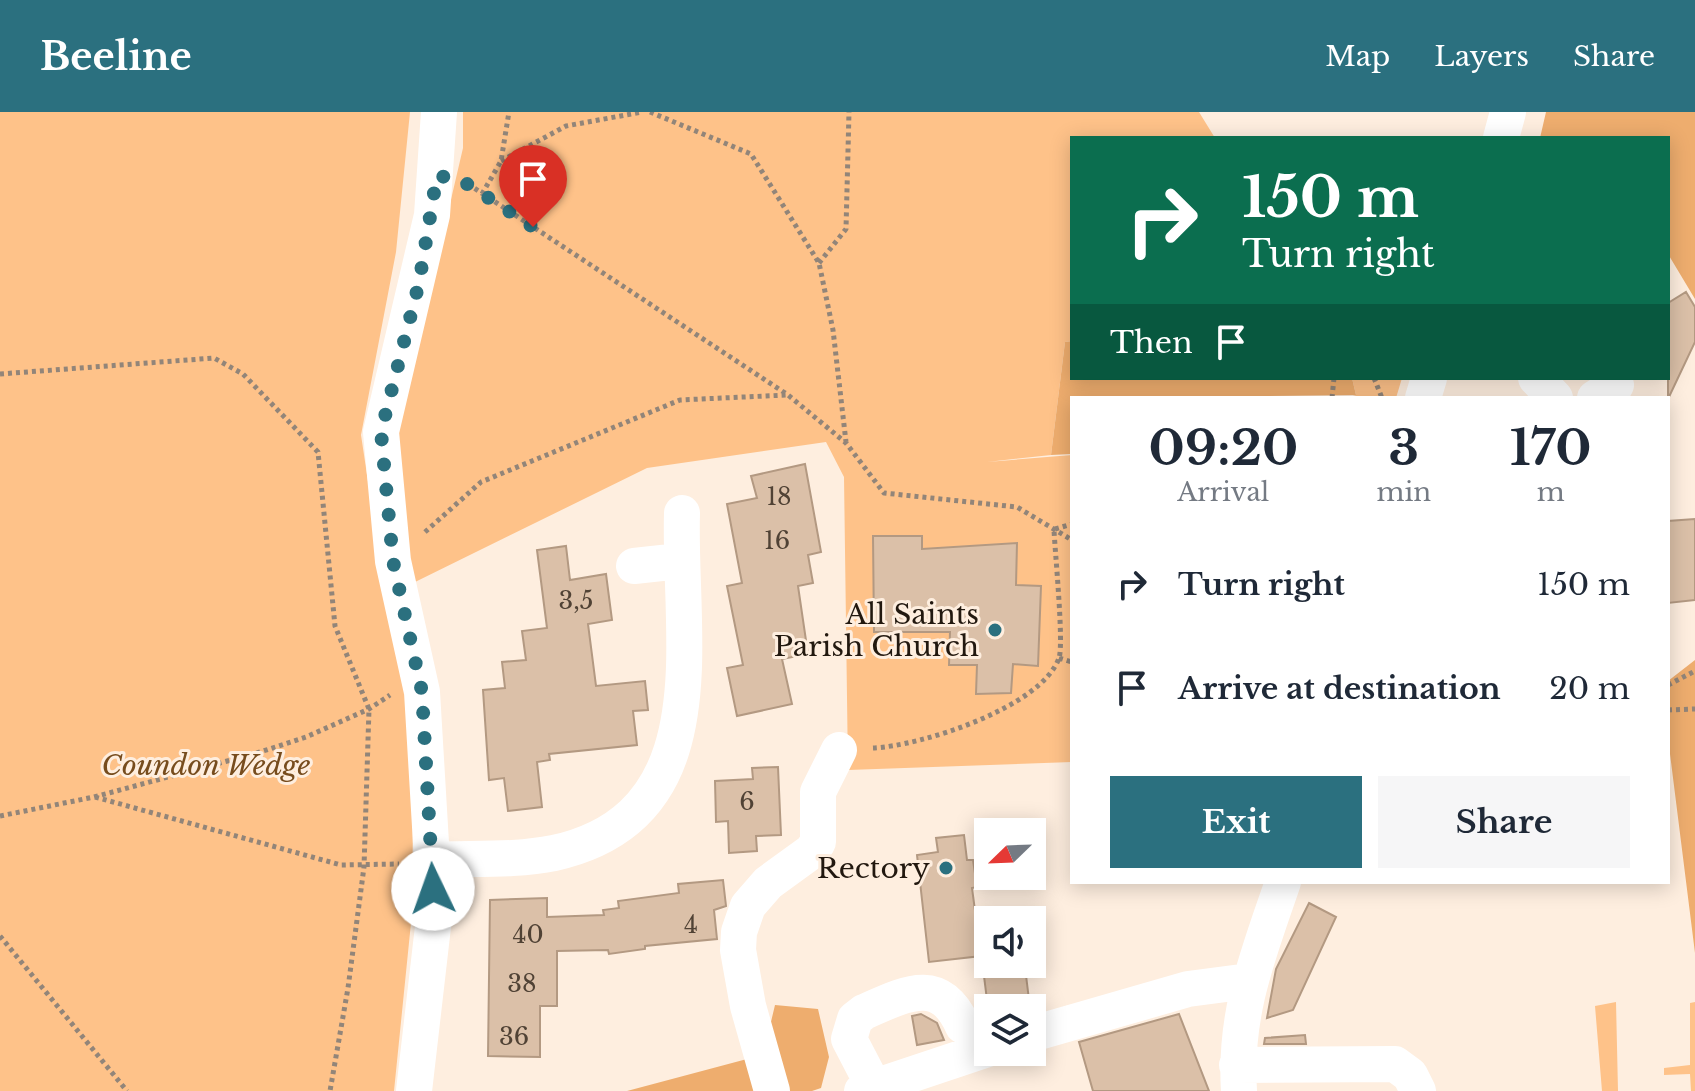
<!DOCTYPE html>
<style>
body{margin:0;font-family:"Libre Baskerville",serif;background:#f6f6f7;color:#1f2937;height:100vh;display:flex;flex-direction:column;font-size:30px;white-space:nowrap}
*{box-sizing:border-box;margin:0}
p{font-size:26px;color:#747a83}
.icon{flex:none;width:44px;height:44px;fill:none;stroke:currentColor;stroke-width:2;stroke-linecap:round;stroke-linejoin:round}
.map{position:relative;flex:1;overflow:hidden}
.details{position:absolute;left:1070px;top:284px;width:600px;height:488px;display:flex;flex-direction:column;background:#fff;border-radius:0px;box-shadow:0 4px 20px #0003}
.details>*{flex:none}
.guide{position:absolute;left:1070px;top:24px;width:600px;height:244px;border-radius:0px;box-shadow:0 4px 20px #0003;background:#0b6e4f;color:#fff;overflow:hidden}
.needle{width:52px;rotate:247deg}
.fabs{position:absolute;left:974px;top:706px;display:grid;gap:16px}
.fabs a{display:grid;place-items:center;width:72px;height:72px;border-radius:0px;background:#fff;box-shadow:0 4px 20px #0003;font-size:40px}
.pin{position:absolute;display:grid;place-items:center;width:68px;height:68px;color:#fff;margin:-82px -34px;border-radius:50% 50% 50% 0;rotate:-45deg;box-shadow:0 0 8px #0007}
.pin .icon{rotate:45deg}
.me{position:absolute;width:88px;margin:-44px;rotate:357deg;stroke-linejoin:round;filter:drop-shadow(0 0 6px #0008)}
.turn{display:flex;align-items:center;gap:28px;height:168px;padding:0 40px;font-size:36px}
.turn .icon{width:104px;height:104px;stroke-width:2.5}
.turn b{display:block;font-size:56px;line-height:68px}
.then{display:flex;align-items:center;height:76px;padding:0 40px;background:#0003;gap:16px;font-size:30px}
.eta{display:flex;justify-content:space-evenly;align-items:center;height:136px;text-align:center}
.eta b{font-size:48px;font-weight:700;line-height:56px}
.action{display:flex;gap:16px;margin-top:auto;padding:16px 40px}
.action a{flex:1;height:92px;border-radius:0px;background:#2b707f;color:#fff;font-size:32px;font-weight:700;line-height:92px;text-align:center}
.action a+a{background:#f6f6f7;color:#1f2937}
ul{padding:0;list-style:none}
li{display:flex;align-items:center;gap:24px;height:104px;padding:0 40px}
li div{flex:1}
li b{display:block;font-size:30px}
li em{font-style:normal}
header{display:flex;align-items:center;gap:48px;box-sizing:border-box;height:112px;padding:0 40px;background:#2b707f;color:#fff}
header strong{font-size:38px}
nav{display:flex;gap:44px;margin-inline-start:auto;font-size:28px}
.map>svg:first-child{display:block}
.green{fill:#fec289}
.forest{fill:#eead6e}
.building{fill:#dbc0a8;stroke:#b39982;stroke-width:2}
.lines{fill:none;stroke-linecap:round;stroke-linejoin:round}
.path{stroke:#928579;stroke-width:5;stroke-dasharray:4 4;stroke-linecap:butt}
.minor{stroke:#fff;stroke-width:36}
.route{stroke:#2b707f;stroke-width:14;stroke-dasharray:0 25.2}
.poi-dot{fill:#2b707f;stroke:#feeedf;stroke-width:3}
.labels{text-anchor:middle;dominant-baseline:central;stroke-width:6;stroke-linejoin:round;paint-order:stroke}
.number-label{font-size:24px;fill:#504235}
.poi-label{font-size:28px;fill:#22180f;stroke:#feeedf;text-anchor:end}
.park-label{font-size:28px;font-style:italic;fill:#774c1d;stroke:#feeedf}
</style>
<header>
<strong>Beeline</strong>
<nav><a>Map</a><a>Layers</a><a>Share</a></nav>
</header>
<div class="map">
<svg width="1695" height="979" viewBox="0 0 1695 979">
<rect width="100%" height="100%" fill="#feeedf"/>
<path class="green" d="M0,0H410L396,140L361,323L385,482L414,592L412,801L394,979H0Z
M463,0H1199L1215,26H1072V229L1065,230L1051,343L987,350L1072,343V650L848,658L844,365L826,330L647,356L411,472L397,319L463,36Z
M1352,266H1402L1396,286H1346L1356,283Z
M1616,890L1618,979H1602L1595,894Z
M1695,890V979H1691L1690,962L1664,963V956L1690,953V891Z"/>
<path class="forest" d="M1546,0H1695V187L1668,142V26H1540Z
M1072,229V266H1352L1356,283L1072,286V342L1051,343L1065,230Z
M1695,548V841L1668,626V569Z
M775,893L818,897L829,945L821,976L812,979H627L747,947L765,935Z"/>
<path class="building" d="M1686,180L1695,195V230L1668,287V191Z
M805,352L821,440L808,443L813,471L798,474L808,542L782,547L792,592L737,604L727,556L743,553L727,474L742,471L727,392L757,386L751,364Z
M1695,407V488L1668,491V409Z
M873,424H922V437L1017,431L1016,473L1041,474L1038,554L1013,552L1011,581L976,582L977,553H949L950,520H874Z
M566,434L570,468L606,462L612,508L588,512L596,574L645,569L648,598L633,599L637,633L549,642L550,648L537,650L542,695L508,699L504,666L489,668L483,578L505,576L502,550L526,548L522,519L547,516L537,438Z
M778,655L781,723L756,724L757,739L729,741L728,709L716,710L715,669L753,667L752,656Z
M964,723L967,748H973L977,775L972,776L981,844L929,850L917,743L938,740L936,726Z
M723,768L726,794L714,798L717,827L645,834V837L609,842L608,838L557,839V894H540V945L488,944L490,788L547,786V805L604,803L603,798L619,796L618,789L679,781L678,772Z
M1309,791L1336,805L1293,898L1267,906L1276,857Z
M1041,824L1044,852L1025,855L1030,896H988L980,832L988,831V852H1032V826Z
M921,902L937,911L944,928L917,933L912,904Z
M1179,902L1209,979H1093L1079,930Z
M1305,923L1306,932H1264L1265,926Z"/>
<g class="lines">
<path class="path" d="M650,0L751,42L819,151L833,218L846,330
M501,49L566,14L642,0
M468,72L788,283L846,331L884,381L1017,395L1072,428
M482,82L501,49L509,0
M819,151L846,117L849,0
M0,262L214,246L243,262L318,340L335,514L369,597L364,755L348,876L330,979
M1374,266L1382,286
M1332,286L1334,266
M1055,417L1072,412
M425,420L481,370L680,288L787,283
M1059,546L1072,550
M1668,573L1695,559
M1668,598L1695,597
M873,636C920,634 1041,596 1059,546C1064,532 1055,440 1054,418
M95,685L341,753L399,752
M0,704L94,685L257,641L306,625L369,597L390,583
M0,824L127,979"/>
<path class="minor" d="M1501,26L1508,0
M1536,266L1555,286
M1423,286L1429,266
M1595,286L1616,273
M634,454L680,449
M432,748C471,746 515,749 554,741C722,704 678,526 682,401
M1032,922L1188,877L1249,869
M1237,953L1395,952L1410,963L1418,979
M874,975L849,927L855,907L864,900C907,881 940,863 963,914
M414,979L434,806L432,748L422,580L393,449L381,320L432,103L439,0
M772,979L748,894L738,838L739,820L748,794L768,771L812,739L818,730V680L839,638
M862,979L988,937
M1239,979C1234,901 1258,843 1283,770"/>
</g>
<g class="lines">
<path class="route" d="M433,777L422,580L393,449L381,320L419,171L437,63L464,70L533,115"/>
</g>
<g class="poi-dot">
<circle cx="995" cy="518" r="8"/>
<circle cx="946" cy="756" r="8"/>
</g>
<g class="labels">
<g class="number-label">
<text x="779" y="384">18</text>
<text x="777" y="428">16</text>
<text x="576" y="488">3,5</text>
<text x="747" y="689">6</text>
<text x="691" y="812">4</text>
<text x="528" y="822">40</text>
<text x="522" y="871">38</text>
<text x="514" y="924">36</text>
</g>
<g class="poi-label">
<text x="979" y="502">All Saints<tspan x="979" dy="32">Parish Church</tspan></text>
<text x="930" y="756">Rectory</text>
</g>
<g class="park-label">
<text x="206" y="653">Coundon Wedge</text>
</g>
</g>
</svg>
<div class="fabs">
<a><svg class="needle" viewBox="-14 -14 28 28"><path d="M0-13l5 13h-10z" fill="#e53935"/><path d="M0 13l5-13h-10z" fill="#747a83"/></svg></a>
<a><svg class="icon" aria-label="sound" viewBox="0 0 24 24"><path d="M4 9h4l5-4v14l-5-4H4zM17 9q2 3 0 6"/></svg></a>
<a><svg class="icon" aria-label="layers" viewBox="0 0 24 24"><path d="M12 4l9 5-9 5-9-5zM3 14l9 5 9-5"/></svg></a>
</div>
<div class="pin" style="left:533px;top:115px;background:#d93025"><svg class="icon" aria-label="arrive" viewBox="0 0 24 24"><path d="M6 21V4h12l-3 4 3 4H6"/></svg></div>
<svg class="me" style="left:433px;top:777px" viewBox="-20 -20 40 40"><circle r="19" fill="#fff"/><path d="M0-13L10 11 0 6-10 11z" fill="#2b707f"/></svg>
<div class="guide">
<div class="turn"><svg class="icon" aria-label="right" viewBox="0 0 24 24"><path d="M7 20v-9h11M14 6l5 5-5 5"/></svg><div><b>150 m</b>Turn right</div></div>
<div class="then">Then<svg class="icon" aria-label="arrive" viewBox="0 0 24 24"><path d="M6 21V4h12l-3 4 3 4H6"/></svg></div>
</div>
<section class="details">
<div class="eta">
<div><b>09:20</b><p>Arrival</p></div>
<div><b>3</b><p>min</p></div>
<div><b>170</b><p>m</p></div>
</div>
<ul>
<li><svg class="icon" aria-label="right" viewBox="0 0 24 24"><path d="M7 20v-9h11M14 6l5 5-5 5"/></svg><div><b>Turn right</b></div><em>150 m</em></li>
<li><svg class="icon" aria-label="arrive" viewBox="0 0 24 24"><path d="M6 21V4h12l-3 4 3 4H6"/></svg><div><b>Arrive at destination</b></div><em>20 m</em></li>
</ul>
<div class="action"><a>Exit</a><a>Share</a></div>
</section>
</div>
